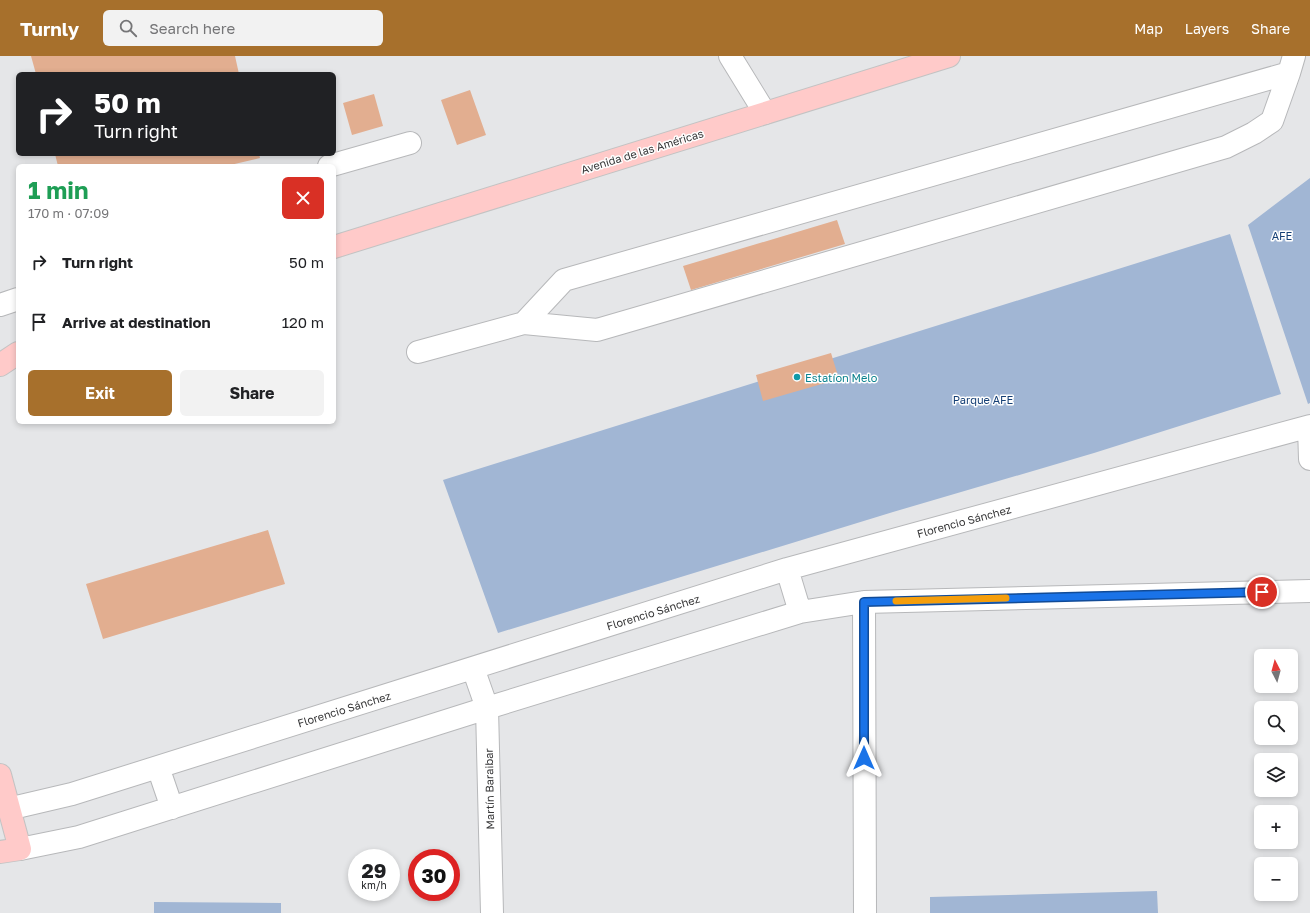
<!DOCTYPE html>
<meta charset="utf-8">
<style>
body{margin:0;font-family:"Golos Text",sans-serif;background:#f2f2f2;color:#202124;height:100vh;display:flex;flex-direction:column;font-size:15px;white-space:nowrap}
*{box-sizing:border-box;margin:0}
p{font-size:13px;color:#757577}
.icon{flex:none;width:22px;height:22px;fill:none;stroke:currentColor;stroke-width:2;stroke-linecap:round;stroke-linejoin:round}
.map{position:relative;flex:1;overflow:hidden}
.side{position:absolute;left:16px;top:108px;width:320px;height:260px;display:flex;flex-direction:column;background:#fff;border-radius:6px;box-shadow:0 2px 6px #0003}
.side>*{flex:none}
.banner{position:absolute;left:16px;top:16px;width:320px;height:84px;border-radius:6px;box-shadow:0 2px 6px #0003;background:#202124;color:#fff;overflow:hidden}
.needle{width:26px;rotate:354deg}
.controls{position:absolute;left:1254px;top:593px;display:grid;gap:8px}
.controls a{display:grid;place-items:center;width:44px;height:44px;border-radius:6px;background:#fff;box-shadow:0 2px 6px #0003;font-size:20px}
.speed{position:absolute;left:348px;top:793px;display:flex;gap:8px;font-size:20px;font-weight:700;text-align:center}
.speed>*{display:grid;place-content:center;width:52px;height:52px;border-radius:50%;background:#fff;box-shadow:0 2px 6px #0003;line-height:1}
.speed small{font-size:10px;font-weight:400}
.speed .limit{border:6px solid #d22;background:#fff;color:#111}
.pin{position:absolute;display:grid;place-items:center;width:34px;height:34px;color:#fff;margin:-17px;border:2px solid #fff;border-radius:50%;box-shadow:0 1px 4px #0007}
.me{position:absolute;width:44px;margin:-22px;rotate:0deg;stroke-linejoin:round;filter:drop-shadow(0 0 3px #0008)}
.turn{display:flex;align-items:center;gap:14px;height:84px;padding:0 12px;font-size:18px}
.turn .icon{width:52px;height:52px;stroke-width:2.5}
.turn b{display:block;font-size:28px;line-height:34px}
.round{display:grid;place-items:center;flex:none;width:42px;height:42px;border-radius:6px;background:#f2f2f2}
.summary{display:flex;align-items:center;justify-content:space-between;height:68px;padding:0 12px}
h1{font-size:24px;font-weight:700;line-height:30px;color:#1e9e55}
.primary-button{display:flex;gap:8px;margin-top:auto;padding:8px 12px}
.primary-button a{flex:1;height:46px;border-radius:6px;background:#a7702c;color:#fff;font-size:16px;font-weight:700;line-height:46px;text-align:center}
.primary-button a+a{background:#f2f2f2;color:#202124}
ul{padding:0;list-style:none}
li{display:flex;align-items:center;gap:12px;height:60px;padding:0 12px}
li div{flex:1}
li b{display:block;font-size:15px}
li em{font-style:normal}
header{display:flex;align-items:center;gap:24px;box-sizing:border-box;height:56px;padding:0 20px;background:#a7702c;color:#fff}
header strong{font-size:19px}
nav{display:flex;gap:22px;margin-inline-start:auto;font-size:14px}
.search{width:280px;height:36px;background:#f2f2f2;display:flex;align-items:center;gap:10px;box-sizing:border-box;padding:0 14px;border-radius:6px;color:#757577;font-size:15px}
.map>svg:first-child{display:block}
.green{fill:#a1b6d4}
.building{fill:#e2ae90}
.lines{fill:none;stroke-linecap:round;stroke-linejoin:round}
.minor-casing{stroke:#b7b8ba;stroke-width:24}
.major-casing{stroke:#c3c3c3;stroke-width:24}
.minor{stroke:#fff;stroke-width:22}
.major{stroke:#ffcac9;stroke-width:22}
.route-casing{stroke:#114b97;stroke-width:10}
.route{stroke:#1a73e8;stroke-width:7}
.slow{stroke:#f59e0b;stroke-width:7}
.culture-dot{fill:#0f9aa8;stroke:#fff;stroke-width:1.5}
.labels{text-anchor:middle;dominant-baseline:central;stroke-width:3;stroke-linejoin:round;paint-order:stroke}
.street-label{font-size:11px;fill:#363637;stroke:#fff}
.park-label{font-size:11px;fill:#153f75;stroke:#fff}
.culture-label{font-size:11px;fill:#0d838f;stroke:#fff;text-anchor:start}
</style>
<header>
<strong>Turnly</strong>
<div class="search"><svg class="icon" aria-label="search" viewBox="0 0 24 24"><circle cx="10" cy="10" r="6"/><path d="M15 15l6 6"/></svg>Search here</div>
<nav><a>Map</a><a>Layers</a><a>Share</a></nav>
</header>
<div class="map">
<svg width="1310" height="857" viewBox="0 0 1310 857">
<rect width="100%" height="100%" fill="#e5e6e8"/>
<path class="green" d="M1310,122V347L1308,348L1248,169Z
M1230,178L1281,338L1094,397L893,456L498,577L443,424Z
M1157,835L1158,857H930V841Z
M154,846L281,847V857H154Z"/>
<path class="building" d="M31,0H235L239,18H36Z
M470,34L486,79L457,89L441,44Z
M374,38L383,70L352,79L343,47Z
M55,98H259L260,102L226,110H58Z
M837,164L845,188L691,234L683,210Z
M831,297L839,323L763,345L756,319Z
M268,474L285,528L103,583L86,528Z"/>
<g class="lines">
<g class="minor-casing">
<path id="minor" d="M730,0L765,57
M329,110L410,87
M0,249L18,243
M524,267L564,224L1289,17
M418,296L524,267L597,274L1226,91L1254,77L1272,65L1289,17L1294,0
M1309,371L1310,403
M787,513L800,556
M864,546L865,857
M473,612L487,652L492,857
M158,711L172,752
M8,753L72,738L787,513L1310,370
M20,793L79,781L487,652L800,556L864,546L1310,535"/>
</g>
<g class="major-casing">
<path id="major" d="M334,191L949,0
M0,309L18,297
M0,719L20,793L0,796"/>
</g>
<use href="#minor" class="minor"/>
<use href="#major" class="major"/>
</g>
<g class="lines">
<g class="route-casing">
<path id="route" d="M864,702V546L1262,536"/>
</g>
<use href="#route" class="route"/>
<path class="slow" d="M896,545L1006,542"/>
</g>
<circle class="culture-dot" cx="797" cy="321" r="4"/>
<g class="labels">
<g class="street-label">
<text transform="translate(642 95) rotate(-17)">Avenida de las Américas</text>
<text transform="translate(964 465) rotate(-15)">Florencio Sánchez</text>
<text transform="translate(653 556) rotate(-17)">Florencio Sánchez</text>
<text transform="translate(344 653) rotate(-17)">Florencio Sánchez</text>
<text transform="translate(489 733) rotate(-91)">Martín Baraibar</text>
</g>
<g class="park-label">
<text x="1282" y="179">AFE</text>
<text x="983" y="343">Parque AFE</text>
</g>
<g class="culture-label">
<text x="805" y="321">Estatíon Melo</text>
</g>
</g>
</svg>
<div class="controls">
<a><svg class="needle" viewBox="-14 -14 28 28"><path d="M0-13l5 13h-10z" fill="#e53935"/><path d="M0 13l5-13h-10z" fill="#757577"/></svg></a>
<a><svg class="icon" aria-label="search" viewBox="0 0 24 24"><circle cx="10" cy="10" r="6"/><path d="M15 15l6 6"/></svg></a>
<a><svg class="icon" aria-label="layers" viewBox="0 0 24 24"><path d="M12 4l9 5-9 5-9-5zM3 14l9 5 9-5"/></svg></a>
<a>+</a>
<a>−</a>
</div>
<div class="speed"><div>29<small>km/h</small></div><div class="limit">30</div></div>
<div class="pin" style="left:1262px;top:536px;background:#d93025"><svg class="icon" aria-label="arrive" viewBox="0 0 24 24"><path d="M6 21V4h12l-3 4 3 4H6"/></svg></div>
<svg class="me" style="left:864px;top:702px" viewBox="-20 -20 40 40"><path d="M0-17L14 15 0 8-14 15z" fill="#1a73e8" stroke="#fff" stroke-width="4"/></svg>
<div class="banner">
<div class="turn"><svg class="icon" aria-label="right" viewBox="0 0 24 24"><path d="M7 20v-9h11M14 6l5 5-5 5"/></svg><div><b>50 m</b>Turn right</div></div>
</div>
<section class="side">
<div class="summary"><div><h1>1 min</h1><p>170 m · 07:09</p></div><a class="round" style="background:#d93025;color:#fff"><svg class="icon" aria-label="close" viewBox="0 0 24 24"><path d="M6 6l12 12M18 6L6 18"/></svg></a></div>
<ul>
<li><svg class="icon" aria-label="right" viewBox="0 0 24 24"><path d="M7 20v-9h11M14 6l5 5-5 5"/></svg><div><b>Turn right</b></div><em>50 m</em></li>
<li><svg class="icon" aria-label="arrive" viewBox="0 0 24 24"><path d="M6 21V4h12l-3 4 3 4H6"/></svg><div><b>Arrive at destination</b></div><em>120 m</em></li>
</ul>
<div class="primary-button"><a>Exit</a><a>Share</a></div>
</section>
</div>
